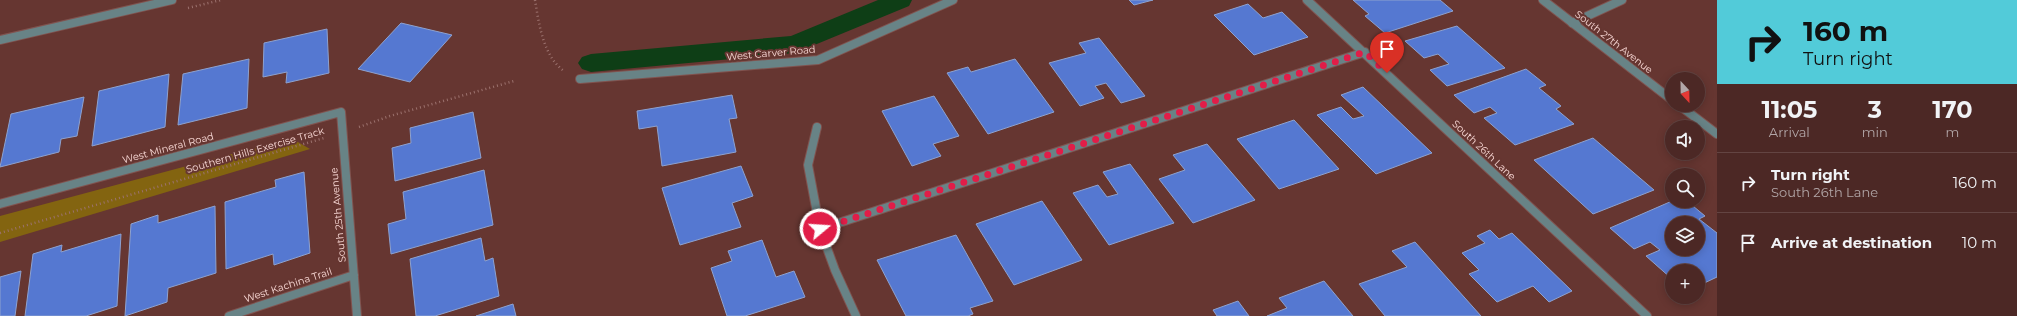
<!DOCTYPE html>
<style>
body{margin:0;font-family:Montserrat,sans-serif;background:#53302d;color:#f1f3f6;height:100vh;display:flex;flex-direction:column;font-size:15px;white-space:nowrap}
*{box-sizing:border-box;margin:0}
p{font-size:13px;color:#b2a6a7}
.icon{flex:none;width:22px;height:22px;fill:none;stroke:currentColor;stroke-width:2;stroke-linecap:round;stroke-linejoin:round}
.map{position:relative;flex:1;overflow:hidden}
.sheet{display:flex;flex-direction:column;background:#4c2825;width:300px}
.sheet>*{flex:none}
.guide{background:#52cbd9;color:#111;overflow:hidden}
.needle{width:26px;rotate:158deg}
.fabs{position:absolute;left:1665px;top:72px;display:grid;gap:8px}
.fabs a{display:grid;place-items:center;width:40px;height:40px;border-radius:50%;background:#4c2825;box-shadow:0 2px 10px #0003,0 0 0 1px #634442;font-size:20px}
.pin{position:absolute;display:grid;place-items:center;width:34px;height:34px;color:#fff;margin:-41px -17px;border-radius:50% 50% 50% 0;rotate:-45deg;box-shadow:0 0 4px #0007}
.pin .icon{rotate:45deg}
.me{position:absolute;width:44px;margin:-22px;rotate:72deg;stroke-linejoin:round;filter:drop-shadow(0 0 3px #0008)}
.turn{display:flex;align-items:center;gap:14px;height:84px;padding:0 20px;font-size:18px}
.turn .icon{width:52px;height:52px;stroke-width:2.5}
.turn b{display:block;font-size:28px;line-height:34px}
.eta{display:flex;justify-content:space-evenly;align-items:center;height:68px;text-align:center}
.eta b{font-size:24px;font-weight:700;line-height:28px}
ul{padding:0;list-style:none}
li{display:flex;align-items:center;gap:12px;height:60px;padding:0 20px;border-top:1px solid #634442}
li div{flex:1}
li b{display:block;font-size:15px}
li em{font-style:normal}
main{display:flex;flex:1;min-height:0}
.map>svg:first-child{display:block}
.green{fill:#836410}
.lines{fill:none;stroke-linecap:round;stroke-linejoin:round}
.canal{fill:#0e3e16;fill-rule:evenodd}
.building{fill:#5578d1;stroke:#8ea2cf;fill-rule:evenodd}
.service-casing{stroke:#80534f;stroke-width:10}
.minor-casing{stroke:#80534f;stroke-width:10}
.tertiary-casing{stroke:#80534f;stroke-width:10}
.path{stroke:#9c726e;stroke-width:2.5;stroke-dasharray:1 3;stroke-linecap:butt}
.service{stroke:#688386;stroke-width:8}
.minor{stroke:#688386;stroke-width:8}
.tertiary{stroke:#688386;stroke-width:8}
.route{stroke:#e11d48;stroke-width:7;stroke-dasharray:0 12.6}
.labels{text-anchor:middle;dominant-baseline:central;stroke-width:4;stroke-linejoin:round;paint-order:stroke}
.street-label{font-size:10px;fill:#f9d9d6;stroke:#663631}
</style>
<main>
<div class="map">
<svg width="1717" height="316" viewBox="0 0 1717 316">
<rect width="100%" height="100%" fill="#663631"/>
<path class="green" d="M295,137L296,141L310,149L0,242V216Z"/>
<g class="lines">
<path class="canal" d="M878,0H912L909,6L795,53L591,72L582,69L578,63L582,57L591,54L791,36Z"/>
</g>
<path class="building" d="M1129,0H1153L1134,5Z
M1353,0H1440L1453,11L1385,33L1365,16L1369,14Z
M1248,4L1263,18L1282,12L1308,37L1254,55L1214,15Z
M401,23L452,35L410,82L358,69Z
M1457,26L1505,68L1447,86L1430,70L1449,64L1438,54L1424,58L1405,41Z
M327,29L329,73L286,83L287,72L263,77L264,43Z
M1099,38L1145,96L1121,103L1106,83L1095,86L1104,98L1080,106L1049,63L1086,53L1079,43Z
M249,59L247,108L178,125L183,74Z
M1015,59L1054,112L988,134L947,73L968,67L971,72Z
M1526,69L1546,85L1539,88L1561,106L1556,109L1574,124L1515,145L1484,118L1497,113L1490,107L1474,113L1454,95Z
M169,74L165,127L92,146L99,91Z
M1363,87L1432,153L1376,174L1317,115L1341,107L1353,119L1364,116L1341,95Z
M732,95L737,118L729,119L736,152L662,166L657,126L639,129L637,111Z
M934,96L959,136L933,144L941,156L912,166L882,111Z
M84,97L77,136L61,139L59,152L0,167L11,114Z
M473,112L481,158L395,181L392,148L411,143L410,128Z
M1294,120L1339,169L1279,189L1237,139Z
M1593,138L1654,190L1593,214L1534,160Z
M1207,144L1255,200L1193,223L1159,179L1185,170L1173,155Z
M1130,164L1174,223L1109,245L1073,193L1098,185L1107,197L1118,194L1103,172Z
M741,166L753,196L732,203L741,227L680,245L662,188Z
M484,170L493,225L391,254L388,224L406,219L403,192Z
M304,172L310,253L274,265L273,254L226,269L225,202L276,187L275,180Z
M1042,201L1082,260L1014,285L976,224Z
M1672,201H1687L1705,216L1699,219L1717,233V277L1698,286V271H1672V279L1646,256L1660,250L1650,242L1634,249L1610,228ZM1672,223H1698V249H1672Z
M215,206L216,273L168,288L167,302L125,316L131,224L158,215V223Z
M1490,230L1499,239L1512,233L1572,291L1549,302L1533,286L1497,302L1469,274L1479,270L1462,253L1485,243L1477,236Z
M121,234L117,306L86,316H25L33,254L62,245L61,252Z
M956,235L993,301L970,308L973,314L968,316H906L877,260Z
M481,238L485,261L493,258L499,296L435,316H416L410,259Z
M762,240L776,277L794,271L805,297L745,316H727L711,268L732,261L728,251Z
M1415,242L1481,316H1385L1359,284L1407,267L1392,251Z
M21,271L15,316H0V277Z
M1324,281L1353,316H1267L1287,308L1279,298Z
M1238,301L1249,316H1217L1213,310Z
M513,304L516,316H476Z"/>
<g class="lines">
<g class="service-casing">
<path id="service" d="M1572,23L1622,0"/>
</g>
<g class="minor-casing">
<path id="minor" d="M1307,0L1647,316
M0,40L172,0
M580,79L818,60L953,0
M817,127L808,165L820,229L835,270L856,316
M0,204L341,112L357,316
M820,229L1365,52
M229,316L354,275"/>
</g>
<g class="tertiary-casing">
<path id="tertiary" d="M1543,0L1672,100
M1679,105L1717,134"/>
</g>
<path class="path" d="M535,0C539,24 543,56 564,71
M188,8L221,0
M359,127L390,116L514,81
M0,233L324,138"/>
<use href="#service" class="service"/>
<use href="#minor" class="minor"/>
<use href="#tertiary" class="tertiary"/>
</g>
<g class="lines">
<path class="route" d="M820,229L1365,52L1387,73"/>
</g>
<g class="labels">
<g class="street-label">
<text transform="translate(1614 42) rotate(38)">South 27th Avenue</text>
<text transform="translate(771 53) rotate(-5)">West Carver Road</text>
<text transform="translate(168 148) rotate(-15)">West Mineral Road</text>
<text transform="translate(255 150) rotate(-16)">Southern Hills Exercise Track</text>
<text transform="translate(1484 150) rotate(43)">South 26th Lane</text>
<text transform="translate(338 215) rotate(-95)">South 25th Avenue</text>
<text transform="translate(288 285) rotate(-18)">West Kachina Trail</text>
</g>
</g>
</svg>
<div class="fabs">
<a><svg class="needle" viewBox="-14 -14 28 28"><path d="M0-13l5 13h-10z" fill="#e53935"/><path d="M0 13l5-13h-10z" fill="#b2a6a7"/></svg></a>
<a><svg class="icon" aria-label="sound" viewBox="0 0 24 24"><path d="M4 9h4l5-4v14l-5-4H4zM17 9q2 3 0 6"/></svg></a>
<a><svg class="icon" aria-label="search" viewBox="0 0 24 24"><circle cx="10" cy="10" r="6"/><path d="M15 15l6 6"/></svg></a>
<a><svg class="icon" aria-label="layers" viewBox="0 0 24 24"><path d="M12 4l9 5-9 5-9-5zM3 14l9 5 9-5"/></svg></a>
<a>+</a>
</div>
<div class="pin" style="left:1387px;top:73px;background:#d93025"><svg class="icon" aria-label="arrive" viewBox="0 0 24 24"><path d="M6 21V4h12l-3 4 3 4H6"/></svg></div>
<svg class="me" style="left:820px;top:229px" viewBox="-20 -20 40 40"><circle r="17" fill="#e11d48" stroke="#fff" stroke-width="3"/><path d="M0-11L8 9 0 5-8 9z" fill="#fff"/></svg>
</div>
<section class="sheet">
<div class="guide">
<div class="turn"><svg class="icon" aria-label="right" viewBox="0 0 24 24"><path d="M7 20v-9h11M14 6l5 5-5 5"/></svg><div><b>160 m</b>Turn right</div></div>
</div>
<div class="eta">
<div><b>11:05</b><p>Arrival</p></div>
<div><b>3</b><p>min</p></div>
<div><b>170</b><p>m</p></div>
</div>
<ul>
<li><svg class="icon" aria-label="right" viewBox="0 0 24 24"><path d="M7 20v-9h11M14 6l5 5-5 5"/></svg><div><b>Turn right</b><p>South 26th Lane</p></div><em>160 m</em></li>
<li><svg class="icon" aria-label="arrive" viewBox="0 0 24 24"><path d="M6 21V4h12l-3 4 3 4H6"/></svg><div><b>Arrive at destination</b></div><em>10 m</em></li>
</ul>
</section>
</main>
